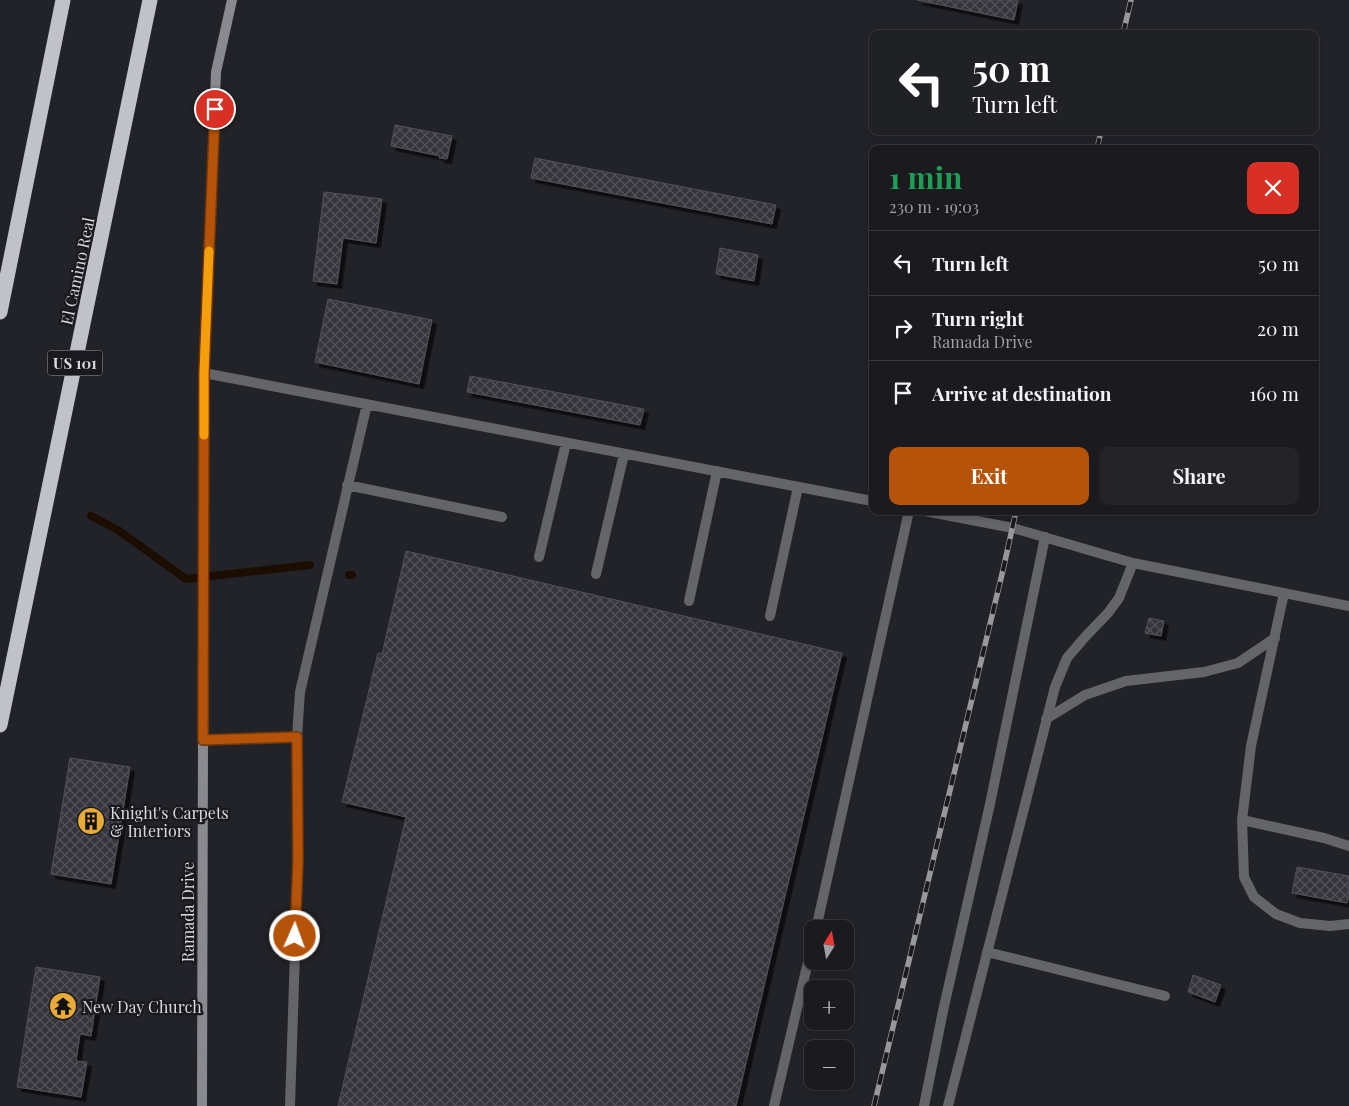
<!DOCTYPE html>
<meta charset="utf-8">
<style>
body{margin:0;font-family:"Playfair Display",serif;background:#232328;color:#f1f3f6;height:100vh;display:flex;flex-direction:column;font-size:19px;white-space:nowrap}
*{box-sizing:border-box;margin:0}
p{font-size:16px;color:#9fa1a4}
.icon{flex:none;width:28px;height:28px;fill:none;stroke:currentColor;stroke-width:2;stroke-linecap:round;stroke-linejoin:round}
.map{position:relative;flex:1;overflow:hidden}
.panel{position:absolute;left:869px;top:145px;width:450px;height:370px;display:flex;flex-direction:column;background:#1a1a1f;border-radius:10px;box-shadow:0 2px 8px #0003,0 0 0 1px #38383d}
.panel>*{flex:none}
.guide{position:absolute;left:869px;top:30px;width:450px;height:105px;border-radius:10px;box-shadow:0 2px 8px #0003,0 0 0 1px #38383d;background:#202124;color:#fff;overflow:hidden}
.needle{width:32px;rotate:11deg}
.buttons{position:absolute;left:804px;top:920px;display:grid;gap:10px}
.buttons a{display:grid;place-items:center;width:50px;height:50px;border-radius:10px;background:#1a1a1f;box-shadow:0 2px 8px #0003,0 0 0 1px #38383d;font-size:25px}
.pin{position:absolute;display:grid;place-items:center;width:42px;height:42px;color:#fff;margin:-21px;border:2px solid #fff;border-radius:50%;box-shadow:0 1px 5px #0007}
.me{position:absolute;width:55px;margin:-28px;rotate:2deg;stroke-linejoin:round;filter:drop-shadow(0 0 4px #0008)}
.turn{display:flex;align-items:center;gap:18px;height:105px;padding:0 20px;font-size:22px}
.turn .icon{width:65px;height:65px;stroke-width:2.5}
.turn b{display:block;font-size:35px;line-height:42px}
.round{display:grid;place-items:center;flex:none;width:52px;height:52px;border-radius:10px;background:#232328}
.headline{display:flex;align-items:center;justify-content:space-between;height:85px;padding:0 20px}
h1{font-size:30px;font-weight:700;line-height:38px;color:#1e9e55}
.action{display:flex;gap:10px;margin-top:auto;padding:10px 20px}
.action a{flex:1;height:58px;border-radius:10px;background:#b45309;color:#fff;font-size:20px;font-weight:700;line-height:58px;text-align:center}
.action a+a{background:#232328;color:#f1f3f6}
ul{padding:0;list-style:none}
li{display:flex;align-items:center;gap:15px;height:65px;padding:0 20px;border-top:1px solid #38383d}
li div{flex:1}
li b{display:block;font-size:19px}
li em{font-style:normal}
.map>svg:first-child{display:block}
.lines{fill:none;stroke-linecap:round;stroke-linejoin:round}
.stream{stroke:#1b0e00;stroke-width:8}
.building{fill:url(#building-cross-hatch);stroke:#505158;filter:url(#shadow)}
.lane{stroke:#646568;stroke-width:10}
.street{stroke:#646568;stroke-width:10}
.secondary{stroke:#898a8f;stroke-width:10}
.highway{stroke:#c0c1c9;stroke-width:15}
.rail-casing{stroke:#97989c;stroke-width:5.5}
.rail{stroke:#19191f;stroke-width:4;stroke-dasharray:11;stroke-linecap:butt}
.route-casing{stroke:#753606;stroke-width:12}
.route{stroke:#b45309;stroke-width:9}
.slow{stroke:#f59e0b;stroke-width:9}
.labels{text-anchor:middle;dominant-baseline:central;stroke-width:4.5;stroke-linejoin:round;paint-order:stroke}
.shield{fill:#19191f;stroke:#a0a1a5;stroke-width:1}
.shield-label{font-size:15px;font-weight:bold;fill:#dadbdf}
.street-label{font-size:16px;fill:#dadbdf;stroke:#19191f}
.poi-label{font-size:16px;fill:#dadbdf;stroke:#19191f;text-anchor:start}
</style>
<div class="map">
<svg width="1349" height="1106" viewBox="0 0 1349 1106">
<defs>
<pattern id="building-cross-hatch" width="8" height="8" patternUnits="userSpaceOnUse" patternTransform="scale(1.25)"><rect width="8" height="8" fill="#36363d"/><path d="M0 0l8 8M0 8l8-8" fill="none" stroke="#525259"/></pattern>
<filter id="shadow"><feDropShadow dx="4.5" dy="4.5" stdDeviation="0" flood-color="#0009"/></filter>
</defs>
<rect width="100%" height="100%" fill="#222329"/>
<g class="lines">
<path class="stream" d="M91,516L118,530L186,579L310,565
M349,575H352"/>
</g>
<path class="building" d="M917,0H1018L1014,20Z
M395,125L452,136L447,159L439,158L440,156L391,146Z
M535,158L776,205L772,224L531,178Z
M324,192L382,199L376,243L343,238L337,284L313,281Z
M720,248L758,255L754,281L716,274Z
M328,299L432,320L419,384L315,362Z
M470,376L644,409L640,425L467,392Z
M406,551L842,653L736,1106H338L406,817L342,802L378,653L382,654Z
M1149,618L1164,621L1161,636L1145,633Z
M70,758L130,767L111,884L51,874Z
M1297,867L1349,876V895L1347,903L1292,893Z
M36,967L100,977L91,1036L80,1034L76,1061L87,1062L81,1097L17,1087Z
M1193,975L1221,985L1215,1002L1188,992Z"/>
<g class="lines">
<path class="lane" d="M204,373L872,501
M347,485L502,517
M925,511L1013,528L1133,563L1349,606
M539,557L566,443
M596,574L624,454
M1284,593L1251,746L1242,820L1244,877L1254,897L1276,914L1300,923L1330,926L1349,924
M689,601L717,471
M770,616L798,487
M1046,719L1085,695L1126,681L1204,672L1238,663L1275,638
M203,740L297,737
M1242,820L1324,838L1349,846
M816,929L909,511
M987,952L1165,996
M290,1106L298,860L297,737L300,692L367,404
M774,1106L812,945
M948,1106L1055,687L1067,658L1085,637L1108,613L1119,598L1133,563"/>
<path class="street" d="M924,1106L943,1011L990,804L1045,537"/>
<path class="secondary" d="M202,1106L204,373L216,72L232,0"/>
<path class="highway" d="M0,312L63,0
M0,725L150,0"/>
<g class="rail-casing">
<path id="rail" d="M1123,34L1131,0
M1097,149L1101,131
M874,1106L1003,570L1016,511"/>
</g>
<use href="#rail" class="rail"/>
</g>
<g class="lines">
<g class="route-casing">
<path id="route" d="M215,109L204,373L203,740L297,737L298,860L295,936"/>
</g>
<use href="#route" class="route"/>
<path class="slow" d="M204,435V373L209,251"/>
</g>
<defs>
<g id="building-disc" transform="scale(1.4375)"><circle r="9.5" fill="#e8ab37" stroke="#19191f"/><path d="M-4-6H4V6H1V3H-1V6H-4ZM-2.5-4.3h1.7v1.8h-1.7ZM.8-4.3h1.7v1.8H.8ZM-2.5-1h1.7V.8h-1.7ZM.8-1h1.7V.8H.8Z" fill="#111"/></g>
<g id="temple-disc" transform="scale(1.4375)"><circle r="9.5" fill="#e8ab37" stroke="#19191f"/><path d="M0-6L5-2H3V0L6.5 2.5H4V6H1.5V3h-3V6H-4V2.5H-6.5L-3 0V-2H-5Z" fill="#111"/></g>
</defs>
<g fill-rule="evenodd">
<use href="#building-disc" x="91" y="821"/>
<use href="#temple-disc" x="63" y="1006"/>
</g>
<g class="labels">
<rect class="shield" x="47.5" y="350.5" width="55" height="25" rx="4"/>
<g class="shield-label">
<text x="75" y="363">US 101</text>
</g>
<g class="street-label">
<text transform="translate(77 271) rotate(-78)">El Camino Real</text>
<text transform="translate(187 912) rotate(-90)">Ramada Drive</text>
</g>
<g class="poi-label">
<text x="110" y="812">Knight's Carpets<tspan x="110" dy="18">&amp; Interiors</tspan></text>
<text x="82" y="1006">New Day Church</text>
</g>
</g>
</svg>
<div class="buttons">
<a><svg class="needle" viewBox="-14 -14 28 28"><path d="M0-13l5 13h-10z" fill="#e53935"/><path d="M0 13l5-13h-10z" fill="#9fa1a4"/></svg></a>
<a>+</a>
<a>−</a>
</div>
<div class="pin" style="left:215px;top:109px;background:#d93025"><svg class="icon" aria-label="arrive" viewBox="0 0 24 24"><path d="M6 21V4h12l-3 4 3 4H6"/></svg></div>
<svg class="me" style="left:295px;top:936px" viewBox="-20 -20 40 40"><circle r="17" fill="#b45309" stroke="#fff" stroke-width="3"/><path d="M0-11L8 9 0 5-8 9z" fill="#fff"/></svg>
<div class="guide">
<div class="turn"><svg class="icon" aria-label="left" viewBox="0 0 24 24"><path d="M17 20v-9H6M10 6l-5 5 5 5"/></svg><div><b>50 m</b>Turn left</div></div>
</div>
<section class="panel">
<div class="headline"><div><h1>1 min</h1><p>230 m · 19:03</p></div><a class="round" style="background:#d93025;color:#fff"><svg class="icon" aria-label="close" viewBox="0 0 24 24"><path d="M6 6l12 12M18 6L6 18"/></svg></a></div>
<ul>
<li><svg class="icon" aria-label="left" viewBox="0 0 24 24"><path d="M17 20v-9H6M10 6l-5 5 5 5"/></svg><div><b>Turn left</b></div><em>50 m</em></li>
<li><svg class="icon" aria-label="right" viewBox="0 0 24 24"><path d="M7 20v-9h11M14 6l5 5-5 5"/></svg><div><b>Turn right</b><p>Ramada Drive</p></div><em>20 m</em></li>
<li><svg class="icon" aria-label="arrive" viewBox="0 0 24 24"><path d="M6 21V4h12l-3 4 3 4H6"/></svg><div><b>Arrive at destination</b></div><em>160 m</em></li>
</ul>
<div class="action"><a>Exit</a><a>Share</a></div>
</section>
</div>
